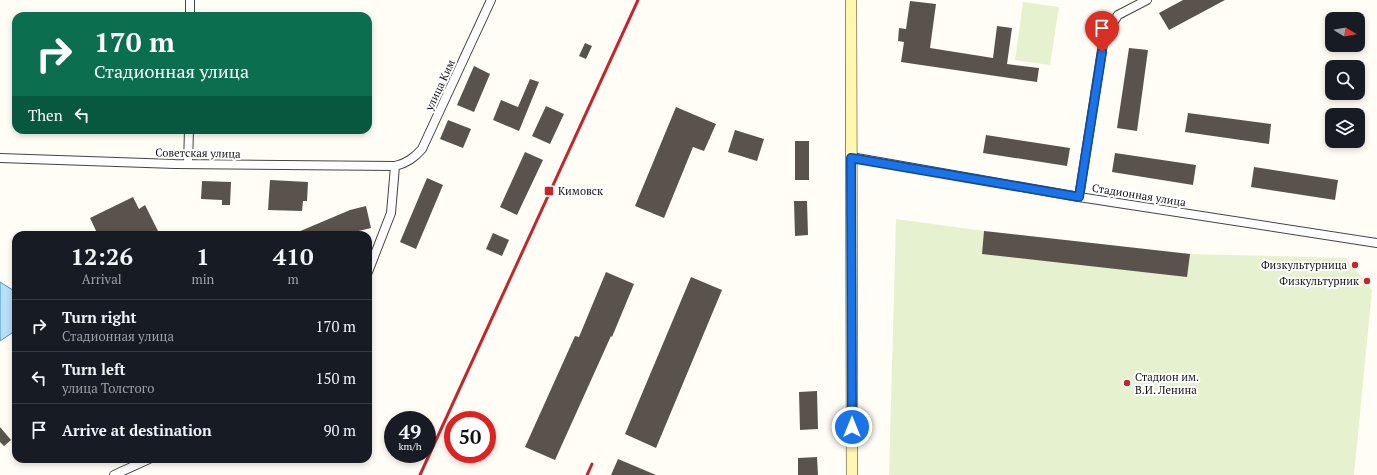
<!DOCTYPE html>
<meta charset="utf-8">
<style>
body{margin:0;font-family:"PT Serif",serif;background:#242831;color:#f1f3f6;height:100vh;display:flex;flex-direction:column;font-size:15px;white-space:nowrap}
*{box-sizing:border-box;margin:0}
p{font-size:13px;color:#9ea1a6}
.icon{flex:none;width:22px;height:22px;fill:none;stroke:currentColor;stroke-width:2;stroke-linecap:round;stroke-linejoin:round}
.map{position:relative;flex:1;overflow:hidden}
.details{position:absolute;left:12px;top:231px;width:360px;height:232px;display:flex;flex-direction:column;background:#171b24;border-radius:12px;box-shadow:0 2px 6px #0003}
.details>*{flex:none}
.banner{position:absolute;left:12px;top:12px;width:360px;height:122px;border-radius:12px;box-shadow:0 2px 6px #0003;background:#0b6e4f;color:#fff;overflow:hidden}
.needle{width:26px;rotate:101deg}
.buttons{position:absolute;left:1325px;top:12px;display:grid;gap:8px}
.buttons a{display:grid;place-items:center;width:40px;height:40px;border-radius:8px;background:#171b24;box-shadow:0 2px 6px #0003;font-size:20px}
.speed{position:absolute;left:384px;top:411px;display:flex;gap:8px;font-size:20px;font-weight:700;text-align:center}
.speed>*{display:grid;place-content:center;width:52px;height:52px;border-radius:50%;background:#171b24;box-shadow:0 2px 6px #0003;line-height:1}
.speed small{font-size:10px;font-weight:400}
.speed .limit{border:6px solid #d22;background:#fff;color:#111}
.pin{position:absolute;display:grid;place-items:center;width:34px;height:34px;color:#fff;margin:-41px -17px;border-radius:50% 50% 50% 0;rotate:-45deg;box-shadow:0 0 4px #0007}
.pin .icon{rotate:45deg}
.me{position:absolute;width:44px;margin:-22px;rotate:0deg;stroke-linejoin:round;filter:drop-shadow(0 0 3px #0008)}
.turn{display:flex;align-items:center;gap:14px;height:84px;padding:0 16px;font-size:18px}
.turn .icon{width:52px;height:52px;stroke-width:2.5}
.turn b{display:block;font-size:28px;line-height:34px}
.then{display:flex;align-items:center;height:38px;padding:0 16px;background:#0003;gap:8px;font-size:15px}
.eta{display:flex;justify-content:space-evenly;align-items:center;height:68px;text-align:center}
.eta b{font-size:24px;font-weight:600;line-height:28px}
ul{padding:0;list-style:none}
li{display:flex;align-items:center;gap:12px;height:52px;padding:0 16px;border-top:1px solid #363941}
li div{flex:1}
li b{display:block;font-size:15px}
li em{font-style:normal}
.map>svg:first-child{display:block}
.pitch{fill:#e6f2cf}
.water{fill:#b9e0f7;stroke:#3f96cf}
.building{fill:#5a524d}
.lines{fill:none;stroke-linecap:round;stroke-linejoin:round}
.minor-casing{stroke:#444;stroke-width:10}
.secondary-casing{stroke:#333;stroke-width:12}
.minor{stroke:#fff;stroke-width:8}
.secondary{stroke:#fff6b0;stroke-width:11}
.rail{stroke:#c4262e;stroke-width:3}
.route-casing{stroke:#114b97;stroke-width:10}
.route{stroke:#1a73e8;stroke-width:7}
.poi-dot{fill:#c4262e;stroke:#fff;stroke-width:1.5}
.labels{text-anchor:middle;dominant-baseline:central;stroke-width:4;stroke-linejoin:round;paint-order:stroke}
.street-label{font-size:11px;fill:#111;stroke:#fff}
.poi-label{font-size:11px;fill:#111;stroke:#fff;text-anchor:start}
</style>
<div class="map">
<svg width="1377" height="475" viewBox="0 0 1377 475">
<rect width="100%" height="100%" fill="#fffdf5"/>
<path class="pitch" d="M1023,2L1059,7L1050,65L1015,60Z
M896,219L984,231L1190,254L1346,258L1372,290L1354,475H889Z"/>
<path class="water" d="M0,282L16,292V325L12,333L0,341Z"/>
<path class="building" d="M1183,0H1225L1169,30L1159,13Z
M910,1L936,4L930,48L993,58L997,26L1012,28L1007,64L1039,68L1037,82L901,62L904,42L898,41L899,28L906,29Z
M585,43L592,46L586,59L579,56Z
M1129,48L1148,50L1137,131L1117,128Z
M474,66L490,74L474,112L457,105Z
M530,79L539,82L519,131L493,120L501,100L518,107Z
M546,106L564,114L550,144L532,136Z
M676,107L716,124L704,151L693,147L664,218L635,206Z
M1188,113L1271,124L1269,144L1185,132Z
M448,120L471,129L463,148L440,139Z
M735,130L764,139L757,161L728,152Z
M986,135L1070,148L1067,166L983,153Z
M795,141H809V180H795Z
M525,152L543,160L517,215L500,207Z
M1115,153L1196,165L1193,185L1112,172Z
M1254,167L1338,180L1335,200L1251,187Z
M427,178L443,185L416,249L400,242Z
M270,180L308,182L307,201H303L302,211L268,210Z
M202,181L231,182L230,205H222V200L201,199Z
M133,197L139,209L145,205L160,235H98L90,218Z
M794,201H807L808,235L795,236Z
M366,206L371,228L342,235H291L350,210Z
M984,231L1190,254L1187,277L982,254Z
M493,233L509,240L502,256L486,249Z
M606,272L634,284L612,337L611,336L555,460L525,447L575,336L579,337Z
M691,277L722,290L656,448L625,434Z
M817,391L818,429L800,430L799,392Z
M0,427L11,440L4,446L0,442Z
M817,457L818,475H798V458Z
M618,459L656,475H611Z"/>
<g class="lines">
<g class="minor-casing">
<path id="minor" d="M190,0V16
M851,157L1079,197L1377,243
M0,158L175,164L395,166C407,163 414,158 422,149L491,0
M188,164L189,130
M1079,197L1104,37L1118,15L1147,0
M368,272L391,213L395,166
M114,475L149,459"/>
</g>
<g class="secondary-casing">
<path id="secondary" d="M851,0L852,475"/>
</g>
<use href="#minor" class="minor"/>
<use href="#secondary" class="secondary"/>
<path class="rail" d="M420,475L638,0
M587,475L592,464"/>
</g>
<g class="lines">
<g class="route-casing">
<path id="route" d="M852,427L851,158L1079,197L1102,52"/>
</g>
<use href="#route" class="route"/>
</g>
<g class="poi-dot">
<rect x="544" y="186" width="10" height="10" rx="2"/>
<circle cx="1355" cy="265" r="4"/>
<circle cx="1367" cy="281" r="4"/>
<circle cx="1127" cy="383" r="4"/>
</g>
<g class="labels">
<g class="street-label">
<text transform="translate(440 85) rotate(-65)">улица Ким</text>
<text transform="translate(198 153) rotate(1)">Советская улица</text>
<text transform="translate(1139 195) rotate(9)">Стадионная улица</text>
</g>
<g class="poi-label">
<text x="558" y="191">Кимовск</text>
<text x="1347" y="265" text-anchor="end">Физкультурница</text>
<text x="1359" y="281" text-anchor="end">Физкультурник</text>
<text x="1135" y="377">Стадион им.<tspan x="1135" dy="13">В.И. Ленина</tspan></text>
</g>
</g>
</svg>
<div class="buttons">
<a><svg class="needle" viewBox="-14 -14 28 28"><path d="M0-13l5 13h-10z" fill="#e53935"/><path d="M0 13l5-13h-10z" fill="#9ea1a6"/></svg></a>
<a><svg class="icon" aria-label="search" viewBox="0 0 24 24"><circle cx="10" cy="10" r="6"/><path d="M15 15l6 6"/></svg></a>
<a><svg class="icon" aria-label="layers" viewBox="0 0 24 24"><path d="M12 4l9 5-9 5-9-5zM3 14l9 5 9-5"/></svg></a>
</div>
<div class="speed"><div>49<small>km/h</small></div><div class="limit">50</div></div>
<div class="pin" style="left:1102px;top:52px;background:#d93025"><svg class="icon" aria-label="arrive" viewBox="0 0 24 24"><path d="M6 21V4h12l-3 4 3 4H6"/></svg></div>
<svg class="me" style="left:852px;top:427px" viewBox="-20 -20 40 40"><circle r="17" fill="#1a73e8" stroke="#fff" stroke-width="3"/><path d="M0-11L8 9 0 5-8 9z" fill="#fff"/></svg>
<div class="banner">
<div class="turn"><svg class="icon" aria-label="right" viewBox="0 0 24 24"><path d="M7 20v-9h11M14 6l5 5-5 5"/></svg><div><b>170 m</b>Стадионная улица</div></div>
<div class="then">Then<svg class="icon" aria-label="left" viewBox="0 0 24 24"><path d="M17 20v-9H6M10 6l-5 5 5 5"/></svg></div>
</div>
<section class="details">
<div class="eta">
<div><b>12:26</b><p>Arrival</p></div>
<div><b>1</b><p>min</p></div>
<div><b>410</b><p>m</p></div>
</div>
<ul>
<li><svg class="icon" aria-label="right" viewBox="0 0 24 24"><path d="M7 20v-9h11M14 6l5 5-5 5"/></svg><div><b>Turn right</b><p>Стадионная улица</p></div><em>170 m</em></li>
<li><svg class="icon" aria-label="left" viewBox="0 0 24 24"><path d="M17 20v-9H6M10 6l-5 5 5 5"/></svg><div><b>Turn left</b><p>улица Толстого</p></div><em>150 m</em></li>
<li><svg class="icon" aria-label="arrive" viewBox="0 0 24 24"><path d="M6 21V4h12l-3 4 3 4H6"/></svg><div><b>Arrive at destination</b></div><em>90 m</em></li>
</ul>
</section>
</div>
